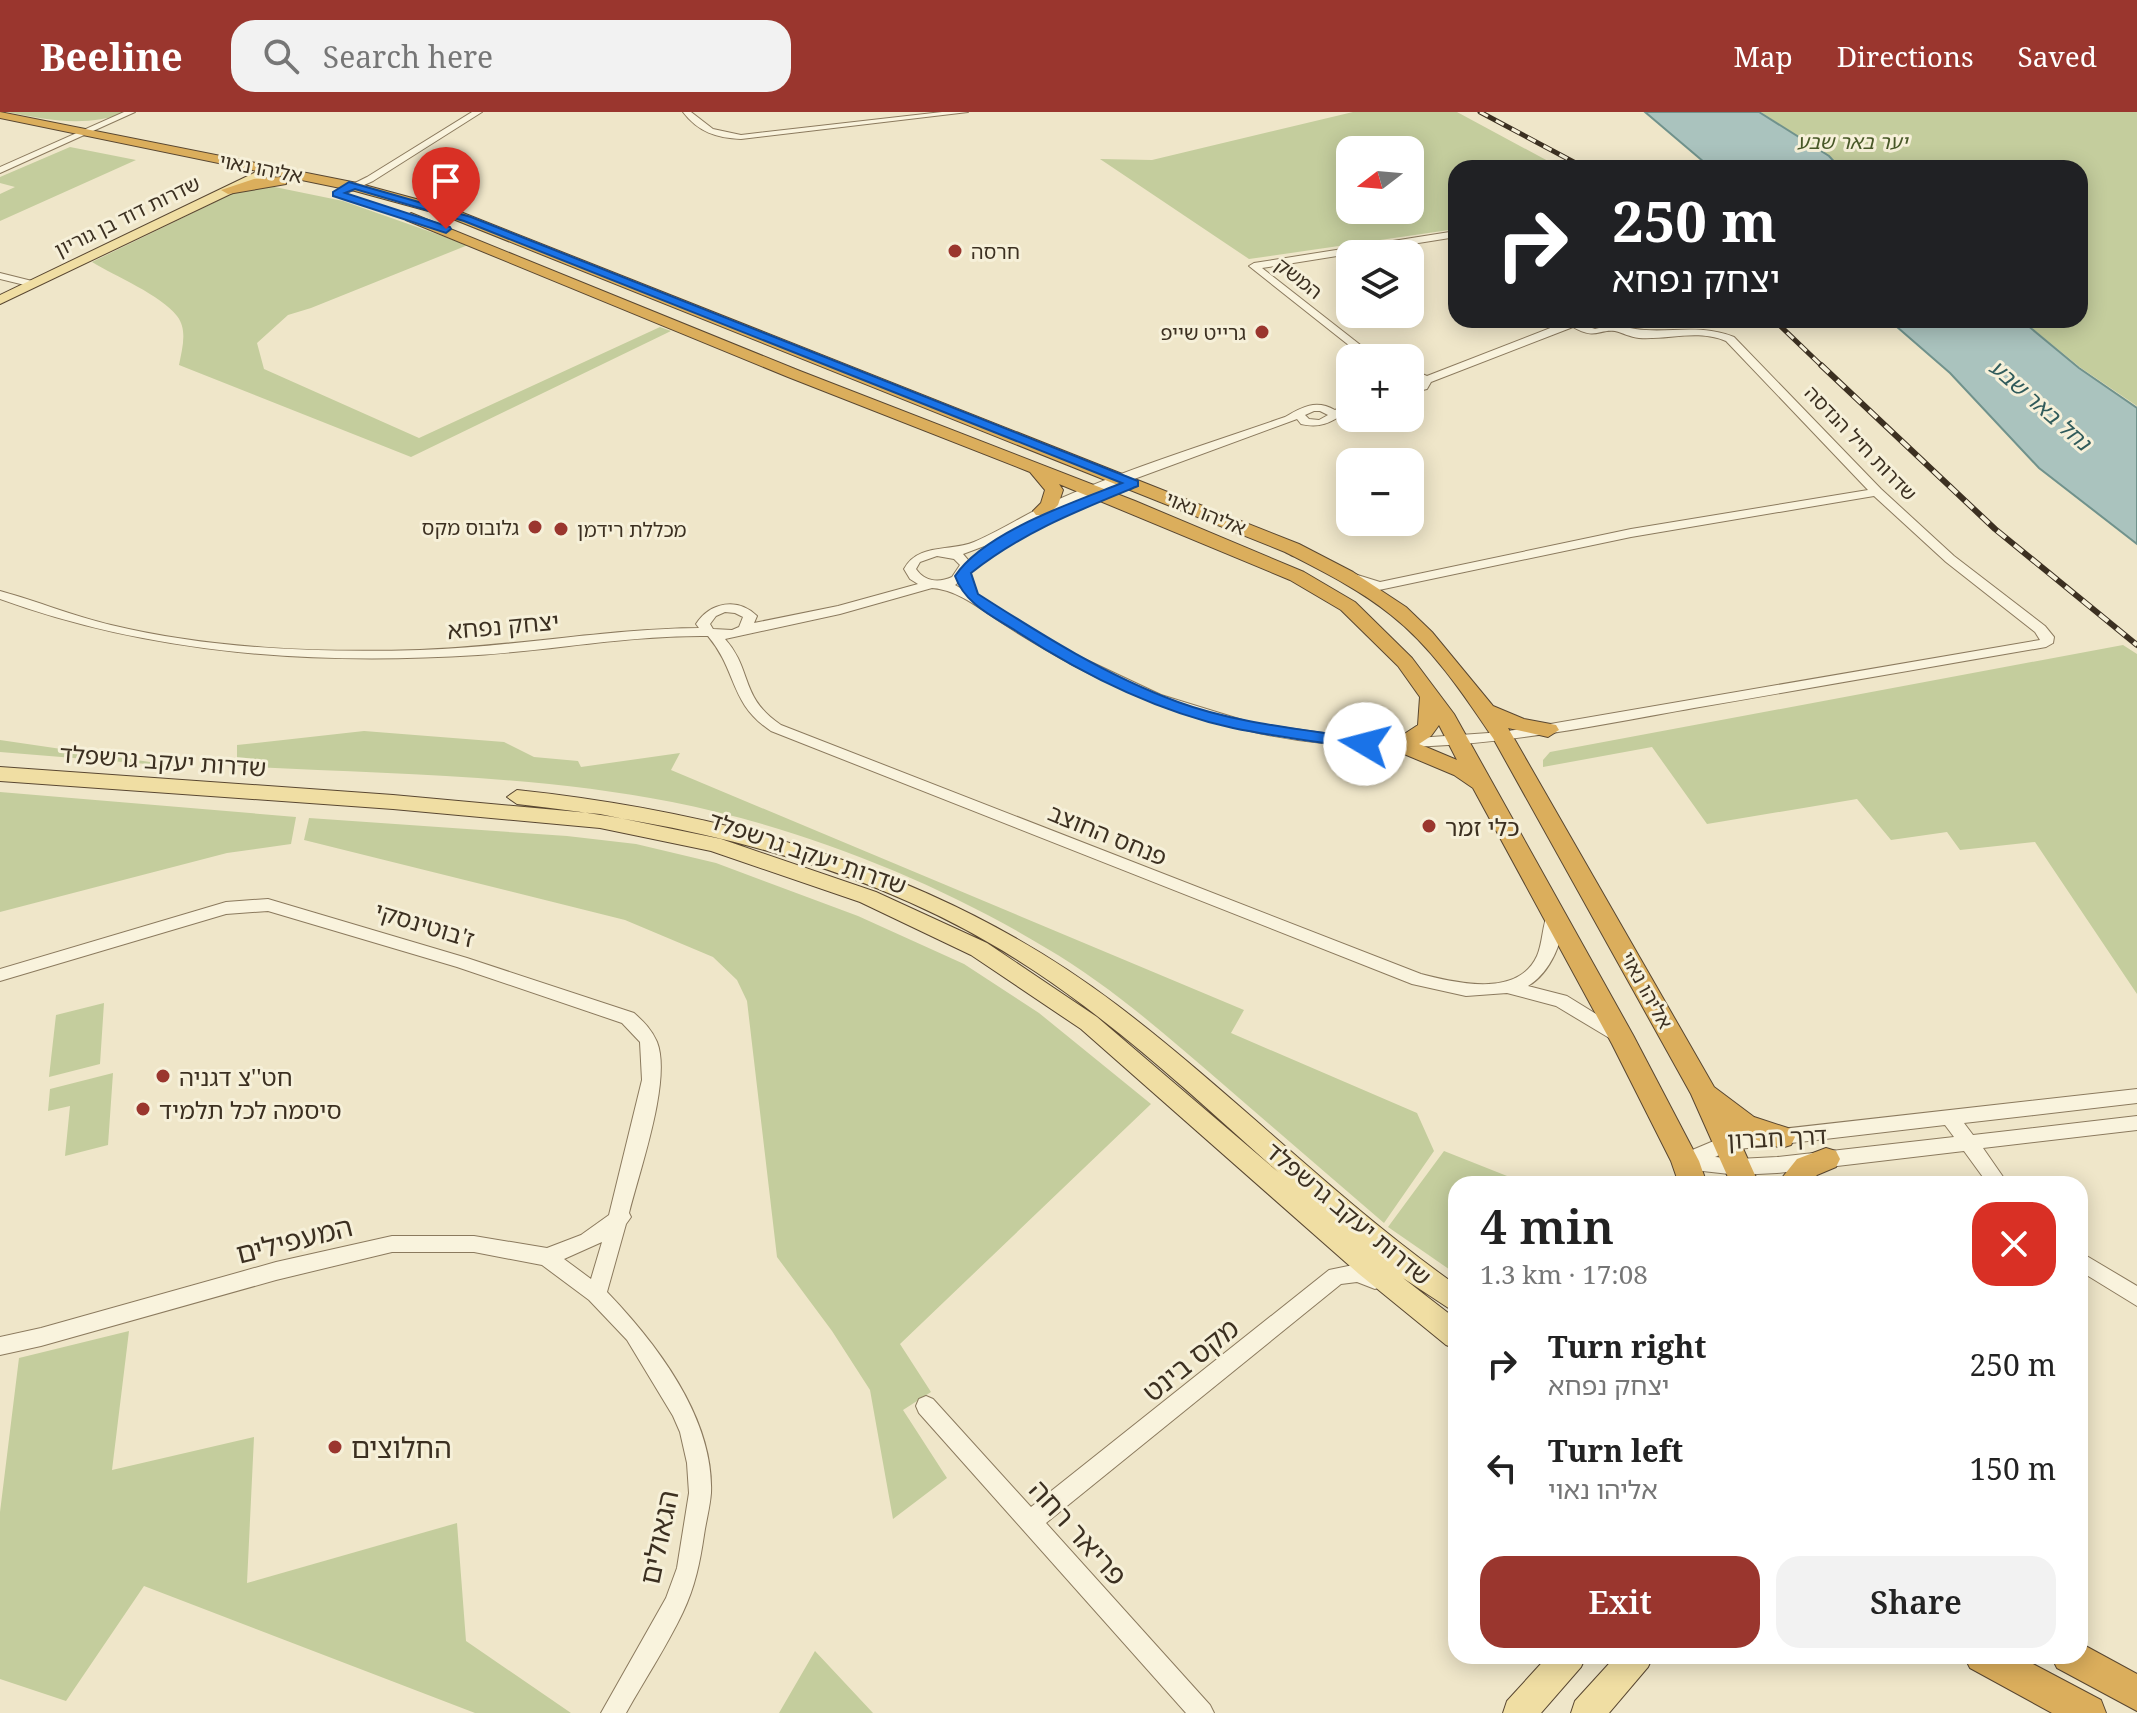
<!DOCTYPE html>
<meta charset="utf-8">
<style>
body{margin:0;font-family:"Noto Serif","Noto Sans Hebrew",serif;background:#f2f2f2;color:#222;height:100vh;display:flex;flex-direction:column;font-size:30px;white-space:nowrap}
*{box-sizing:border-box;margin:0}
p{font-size:26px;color:#767676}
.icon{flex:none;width:44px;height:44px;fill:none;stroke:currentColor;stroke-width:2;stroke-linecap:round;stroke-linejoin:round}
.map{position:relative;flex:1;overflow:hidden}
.side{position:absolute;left:1448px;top:1064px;width:640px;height:488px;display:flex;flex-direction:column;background:#fff;border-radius:24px;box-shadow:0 4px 20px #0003}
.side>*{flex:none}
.guide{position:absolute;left:1448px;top:48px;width:640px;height:168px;border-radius:24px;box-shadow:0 4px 20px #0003;background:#202124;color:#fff;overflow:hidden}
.needle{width:52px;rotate:254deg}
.fabs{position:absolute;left:1336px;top:24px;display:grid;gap:16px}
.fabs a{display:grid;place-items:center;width:88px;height:88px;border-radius:16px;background:#fff;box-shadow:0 4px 20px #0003;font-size:40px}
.pin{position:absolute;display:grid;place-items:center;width:68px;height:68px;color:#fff;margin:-82px -34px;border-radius:50% 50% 50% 0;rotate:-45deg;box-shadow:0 0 8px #0007}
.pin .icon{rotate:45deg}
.me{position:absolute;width:88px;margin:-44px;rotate:278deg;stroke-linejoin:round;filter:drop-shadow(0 0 6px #0008)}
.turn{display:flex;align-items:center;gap:28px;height:168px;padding:0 32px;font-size:36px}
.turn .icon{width:104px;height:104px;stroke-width:2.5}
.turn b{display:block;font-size:56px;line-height:68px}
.round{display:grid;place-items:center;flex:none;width:84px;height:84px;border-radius:24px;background:#f2f2f2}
.head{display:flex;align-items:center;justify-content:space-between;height:136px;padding:0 32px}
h1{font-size:48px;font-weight:600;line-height:60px}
.primary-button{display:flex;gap:16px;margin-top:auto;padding:16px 32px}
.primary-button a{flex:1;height:92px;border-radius:24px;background:#9a362e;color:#fff;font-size:32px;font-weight:600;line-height:92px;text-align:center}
.primary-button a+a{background:#f2f2f2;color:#222}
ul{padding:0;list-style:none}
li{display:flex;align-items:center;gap:24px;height:104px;padding:0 32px}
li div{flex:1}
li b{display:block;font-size:30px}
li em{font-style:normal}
header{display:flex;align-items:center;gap:48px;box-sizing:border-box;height:112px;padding:0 40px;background:#9a362e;color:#fff}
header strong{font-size:38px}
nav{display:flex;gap:44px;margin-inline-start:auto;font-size:28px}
.search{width:560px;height:72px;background:#f2f2f2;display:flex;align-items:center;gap:20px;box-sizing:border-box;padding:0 28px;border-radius:24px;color:#767676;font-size:30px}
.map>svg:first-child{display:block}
.green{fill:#c4cd9d;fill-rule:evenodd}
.water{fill:#aac3be;stroke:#70928c;stroke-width:2}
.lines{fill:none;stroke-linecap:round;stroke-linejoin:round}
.minor-casing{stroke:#8b7a5e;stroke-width:2}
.major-casing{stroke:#594731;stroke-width:2}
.highway-casing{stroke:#594731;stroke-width:2}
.minor{fill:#f9f3dd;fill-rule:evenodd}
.major{fill:#f0dea3;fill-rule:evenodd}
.highway{fill:#dbae5c;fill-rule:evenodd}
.rail-far1-casing{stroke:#3c3021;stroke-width:5}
.rail-casing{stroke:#3c3021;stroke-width:6}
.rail-far1{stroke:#f6f0d9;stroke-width:3;stroke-dasharray:9;stroke-linecap:butt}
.rail{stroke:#f6f0d9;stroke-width:4;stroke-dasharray:11;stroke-linecap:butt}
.route{fill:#1a73e8;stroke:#114b97;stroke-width:2}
.poi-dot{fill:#9a362e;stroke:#f6f0d9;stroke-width:3}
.labels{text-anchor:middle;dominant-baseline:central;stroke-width:6;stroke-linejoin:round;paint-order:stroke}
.far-park-label{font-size:20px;font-style:italic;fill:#485828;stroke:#f6f0d9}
.far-street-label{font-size:20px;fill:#3c3021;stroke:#f6f0d9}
.far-poi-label{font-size:20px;fill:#3c3021;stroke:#f6f0d9;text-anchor:start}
.far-water-label{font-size:22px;font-style:italic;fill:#305b5b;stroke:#f6f0d9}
.street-label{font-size:24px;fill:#3c3021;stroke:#f6f0d9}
.poi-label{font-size:24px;fill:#3c3021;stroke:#f6f0d9;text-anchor:start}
.near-street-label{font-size:28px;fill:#3c3021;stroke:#f6f0d9}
.near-poi-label{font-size:28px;fill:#3c3021;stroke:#f6f0d9;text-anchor:start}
</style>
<header>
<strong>Beeline</strong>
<div class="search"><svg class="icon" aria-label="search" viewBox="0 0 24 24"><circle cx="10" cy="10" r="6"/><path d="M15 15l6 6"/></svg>Search here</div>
<nav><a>Map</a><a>Directions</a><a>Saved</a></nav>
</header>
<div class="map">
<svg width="2137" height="1601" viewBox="0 0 2137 1601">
<rect width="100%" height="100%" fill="#efe6c9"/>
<path class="green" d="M7,0H130C86,15 51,9 7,0Z
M1353,0H1457L1561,56H1456V117L1249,147L1100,47L1152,48ZM1350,38H1410V98H1350Z
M1761,0H2137V294L2081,256L2022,208H2080V56H1840L1814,35Z
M70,35L136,48L0,109V82L15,75L0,71V65Z
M265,73L343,89L468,133L311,196L288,203L257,231L264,257L419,326L660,215L671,219L411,345L179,253C182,237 188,218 177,204C161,183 115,164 92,150L240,78Z
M2123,533L2137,542V882L2035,730L1960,738L1947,720L1891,728L1857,687L1707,712L1652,635L1543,655V648L1550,640Z
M364,619L504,630L534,645L578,649L581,655L680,641L671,658L1244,898L1231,921L1417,1001L1434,1039L1384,1111C1331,1065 1277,1019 1224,973C1167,924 1111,874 1046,836C936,769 799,715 672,690C529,662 382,662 237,654V633Z
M0,628L184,655L0,640Z
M0,680L296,705L291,732L227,741L0,800Z
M309,706L567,724L636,732L716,751L858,804L964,852L1039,901L1151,992L900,1232L931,1280L903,1298L947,1366L893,1407L870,1278L832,1219L777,1145L747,889L737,868L713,845L625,808L304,728Z
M104,891L100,952L49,965L56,903Z
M113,961L108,1033L65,1044L70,994L48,999L50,977Z
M1444,1039L1527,1072H1456V1162L1388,1115Z
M129,1219L112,1358L254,1325L247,1471L457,1411L466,1529L571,1601H475L144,1474L66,1589L0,1567V1400L19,1246Z
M815,1539L873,1601H779Z"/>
<path class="water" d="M1645,0H1759L1829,44L1840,56H1711Z
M1889,208H2021L2079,256L2137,296V432L2039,356L1950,261Z"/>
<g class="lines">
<g class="minor-casing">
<path id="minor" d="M124,0H135L0,61V55Z
M472,0H482L373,69L340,84L333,82L367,65Z
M683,0H691L713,17L741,23L942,0H968L741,27C717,26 698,20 683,0Z
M1456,119V125L1262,156L1377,246H1365L1249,154L1254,151Z
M0,161L36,170L38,172L33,175L0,167Z
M1571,208H1581L1583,213L1595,217L1603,215V208H1611L1613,211C1656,228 1691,208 1734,225L1881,377L1954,444L2045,514L2054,525L2053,531L2046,535C1929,555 1811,576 1694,596C1543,623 1403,655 1250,619C1187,604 1127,582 1069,551C1048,539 1027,527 1007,514C984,500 960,478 932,476L840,502L725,527C753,558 739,585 781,613L1421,862C1456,871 1518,886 1537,844C1543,830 1542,814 1548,801H1560C1568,825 1549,862 1528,874L1567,884L1622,918L1625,923L1622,928L1616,930L1556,894L1507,881L1466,884L1412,872L771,619C729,591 738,560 708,524C631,523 555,538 478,543C316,553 154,543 0,487V479C37,489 73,504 111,513C211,537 317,541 420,538C513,535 605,517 699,516L696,512C710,490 738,485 757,504L754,511L838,494L918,472L910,467L904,457C918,431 949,440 974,430C1000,419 1024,403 1050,391C1126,357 1207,332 1285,305C1302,295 1316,287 1335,298L1350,291V298C1332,309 1323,317 1301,312L1297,307L1088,384L1046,402L995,430L963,442L969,449L996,429L1000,428L1006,432L955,473L1078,544L1161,583L1252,611L1352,625L1403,627L1503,620L2040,528L2035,520L1946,450L1874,384L1631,425L1379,478L1344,467V461L1348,460L1380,470L1631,417L1868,378L1726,229C1697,217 1669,228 1639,226C1630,225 1623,221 1615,219C1599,217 1595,228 1573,215L1431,270L1427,277L1410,281V275L1421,271L1417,265L1410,263V257L1427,264ZM1314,299H1320L1328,303L1319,308L1309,307L1305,303ZM937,444L954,447L960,453L952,465C939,471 925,470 916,457L920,450ZM725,500L735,501L743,505L739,515L732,518L713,517L710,512L716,504Z
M268,787L467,846L634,901C644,910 652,918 657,930C672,968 639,1060 629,1101L631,1105L626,1112L607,1180C656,1231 714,1306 711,1381C710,1395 706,1409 704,1423C700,1450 695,1475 683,1500C667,1534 645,1567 626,1601H601L666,1486L677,1456L689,1381L687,1351L680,1320L673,1304L627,1228L589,1188L542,1153L474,1140H392L276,1168L41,1234L0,1243V1225L41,1216L276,1150L392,1124H474L547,1136L581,1123L609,1103L642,968L640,930L622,911L457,855L268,799L226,802L0,869V857L226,790ZM602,1130L591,1167L564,1147Z
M2137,977V991L1964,1011L1973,1023L2137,1004V1018L1983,1036L2008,1072H1988L1964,1039L1777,1061L1738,1063L1685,1057L1678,1054L1676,1049L1678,1044L1728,1023ZM1945,1013L1954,1025L1777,1045L1738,1047L1715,1045L1730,1038Z
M2080,1140L2137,1174V1194L2080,1159Z
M1358,1152L1382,1162L1385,1168L1382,1174L1375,1177L1357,1170L1341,1172L1046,1411L1210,1593L1214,1601H1186L919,1301L916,1294L919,1287L926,1284L933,1287L1031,1395L1329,1158Z"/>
</g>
<g class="major-casing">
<path id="major" d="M266,52L272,56L262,67L0,192V183L254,61Z
M0,655L393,683L600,702L721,727L876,780L987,831L1097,905L1278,1060C1200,990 1123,918 1036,860C881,756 699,712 517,692L507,685L517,678C732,701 942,760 1117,893C1234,982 1336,1088 1456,1173V1201L1403,1166L1456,1207V1237L1446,1233L1359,1162L1081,917L971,843L860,790L711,739L600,716L393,697L0,669Z
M1548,1544H1586L1581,1555L1541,1601H1503L1507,1589Z
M1616,1544H1653L1648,1555L1609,1601H1571L1575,1589Z"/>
</g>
<g class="highway-casing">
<path id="highway" d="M0,0L357,71L453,97L1299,432L1353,460L1406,495L1432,520L1493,594L1524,607L1556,613L1559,618L1548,625L1508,616L1714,975L1754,1005L1791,1017L1795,1025L1791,1033L1781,1036L1736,1021L1759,1072H1731L1691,982L1493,626C1464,583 1432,535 1391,503C1359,477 1322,459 1285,440L443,103L355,79L0,6Z
M281,65L286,66V72L228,82L221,78L254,67Z
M411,101L800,259L1135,389L1304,460L1355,490L1412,546L1454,602L1633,923L1699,1049L1707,1072H1679L1671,1049L1612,932L1473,676L1454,663L1392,637L1389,632L1418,613L1420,585L1398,554L1341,498L1290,468L1059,372L1063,378L1058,393L1048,403H1036L1033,399L1041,391L1045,378L1030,360L788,265L406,108L404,105ZM1439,613L1457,648L1419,632L1431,624Z
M1826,1036L1836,1039L1840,1047L1836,1055L1817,1063L1809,1072H1777L1797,1047Z
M2080,1531L2137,1562V1599L2057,1556L2051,1544H2080Z
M1964,1544H2018L2101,1588L2106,1601H2052L1970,1556Z"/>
</g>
<use href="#minor" class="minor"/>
<use href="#major" class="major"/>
<use href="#highway" class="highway"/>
<g class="rail-far1-casing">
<path id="rail-far1" d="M1480,0L1585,56
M1774,208L1823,255"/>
</g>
<g class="rail-casing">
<path id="rail" d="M1821,253L1995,417L2137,533"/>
</g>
<use href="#rail-far1" class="rail-far1"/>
<use href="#rail" class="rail"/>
</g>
<path class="route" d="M349,70L471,105L1138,369V374C1077,399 1023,420 971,461L978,482C1042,523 1107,564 1178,590C1238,612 1303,617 1365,627L1374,632L1365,637C1321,630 1276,625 1233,616C1156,599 1082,562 1016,519C992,504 965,492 955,464C984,420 1074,390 1122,371L464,109L355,77L345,81L450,115L451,117L446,121L333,84V80Z"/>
<g class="poi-dot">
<circle cx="955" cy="139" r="8"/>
<circle cx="1262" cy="220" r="8"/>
<circle cx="535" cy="415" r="8"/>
<circle cx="561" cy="417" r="8"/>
<circle cx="1429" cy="714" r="8"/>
<circle cx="163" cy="964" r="8"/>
<circle cx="143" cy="997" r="8"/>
<circle cx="335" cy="1335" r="8"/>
</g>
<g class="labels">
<g class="far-park-label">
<text x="1852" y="29">יער באר שבע</text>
</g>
<g class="far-street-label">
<text transform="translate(261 56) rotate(11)">אליהו נאוי</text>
<text transform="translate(127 104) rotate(-26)">שדרות דוד בן גוריון</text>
<text transform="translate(1299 166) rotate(38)">המשק</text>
<text transform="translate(1861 331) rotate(46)">שדרות חיל הנדסה</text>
<text transform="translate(1206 401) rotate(22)">אליהו נאוי</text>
<text transform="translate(1647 878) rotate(61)">אליהו נאוי</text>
</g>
<g class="far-poi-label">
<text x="971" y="139">חרסה</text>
<text x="1246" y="220" text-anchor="end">גרייט שייפ</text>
<text x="519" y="415" text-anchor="end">גלובוס מקס</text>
<text x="577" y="417">מכללת רידמן</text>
</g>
<g class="far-water-label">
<text transform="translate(2041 292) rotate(41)">נחל באר שבע</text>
</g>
<g class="street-label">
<text transform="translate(503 513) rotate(-5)">יצחק נפחא</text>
<text transform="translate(163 648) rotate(4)">שדרות יעקב גרשפלד</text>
<text transform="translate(1108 722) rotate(22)">פנחס החוצב</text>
<text transform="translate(808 740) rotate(19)">שדרות יעקב גרשפלד</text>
<text transform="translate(425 812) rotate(17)">ז'בוטינסקי</text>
<text transform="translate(1777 1025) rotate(-3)">דרך חברון</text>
<text transform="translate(1349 1101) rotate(40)">שדרות יעקב גרשפלד</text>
</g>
<g class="poi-label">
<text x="1445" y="714">כלי זמר</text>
<text x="179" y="964">חט''צ דגניה</text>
<text x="159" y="997">סיסמה לכל תלמיד</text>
</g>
<g class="near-street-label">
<text transform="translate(294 1127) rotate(-14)">המעפילים</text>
<text transform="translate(1190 1247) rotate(-39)">מקס בינט</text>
<text transform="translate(1079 1420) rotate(48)">פריאר רחה</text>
<text transform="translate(658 1425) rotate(-78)">הגאולים</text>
</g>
<g class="near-poi-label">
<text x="351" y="1335">החלוצים</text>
</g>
</g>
</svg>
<div class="fabs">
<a><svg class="needle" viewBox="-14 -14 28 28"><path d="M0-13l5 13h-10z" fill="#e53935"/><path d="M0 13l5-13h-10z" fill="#767676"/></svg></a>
<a><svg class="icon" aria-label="layers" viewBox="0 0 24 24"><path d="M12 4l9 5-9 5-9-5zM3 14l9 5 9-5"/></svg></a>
<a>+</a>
<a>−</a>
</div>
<div class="pin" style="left:446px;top:117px;background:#d93025"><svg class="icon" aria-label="arrive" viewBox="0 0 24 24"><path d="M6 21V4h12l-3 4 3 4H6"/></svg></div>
<svg class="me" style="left:1365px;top:632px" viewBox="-20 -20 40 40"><circle r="19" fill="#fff"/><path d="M0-13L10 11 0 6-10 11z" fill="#1a73e8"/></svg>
<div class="guide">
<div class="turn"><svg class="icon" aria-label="right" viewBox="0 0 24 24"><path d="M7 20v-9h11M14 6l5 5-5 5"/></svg><div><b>250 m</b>יצחק נפחא</div></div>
</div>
<section class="side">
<div class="head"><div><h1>4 min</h1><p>1.3 km · 17:08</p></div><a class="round" style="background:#d93025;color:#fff"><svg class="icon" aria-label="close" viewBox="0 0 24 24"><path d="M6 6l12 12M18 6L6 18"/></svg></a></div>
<ul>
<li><svg class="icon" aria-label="right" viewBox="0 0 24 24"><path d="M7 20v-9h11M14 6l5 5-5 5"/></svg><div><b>Turn right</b><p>יצחק נפחא</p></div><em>250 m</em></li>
<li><svg class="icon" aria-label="left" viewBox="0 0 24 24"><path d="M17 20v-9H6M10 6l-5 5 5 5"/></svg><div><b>Turn left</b><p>אליהו נאוי</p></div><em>150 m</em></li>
</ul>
<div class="primary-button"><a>Exit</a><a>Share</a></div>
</section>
</div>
